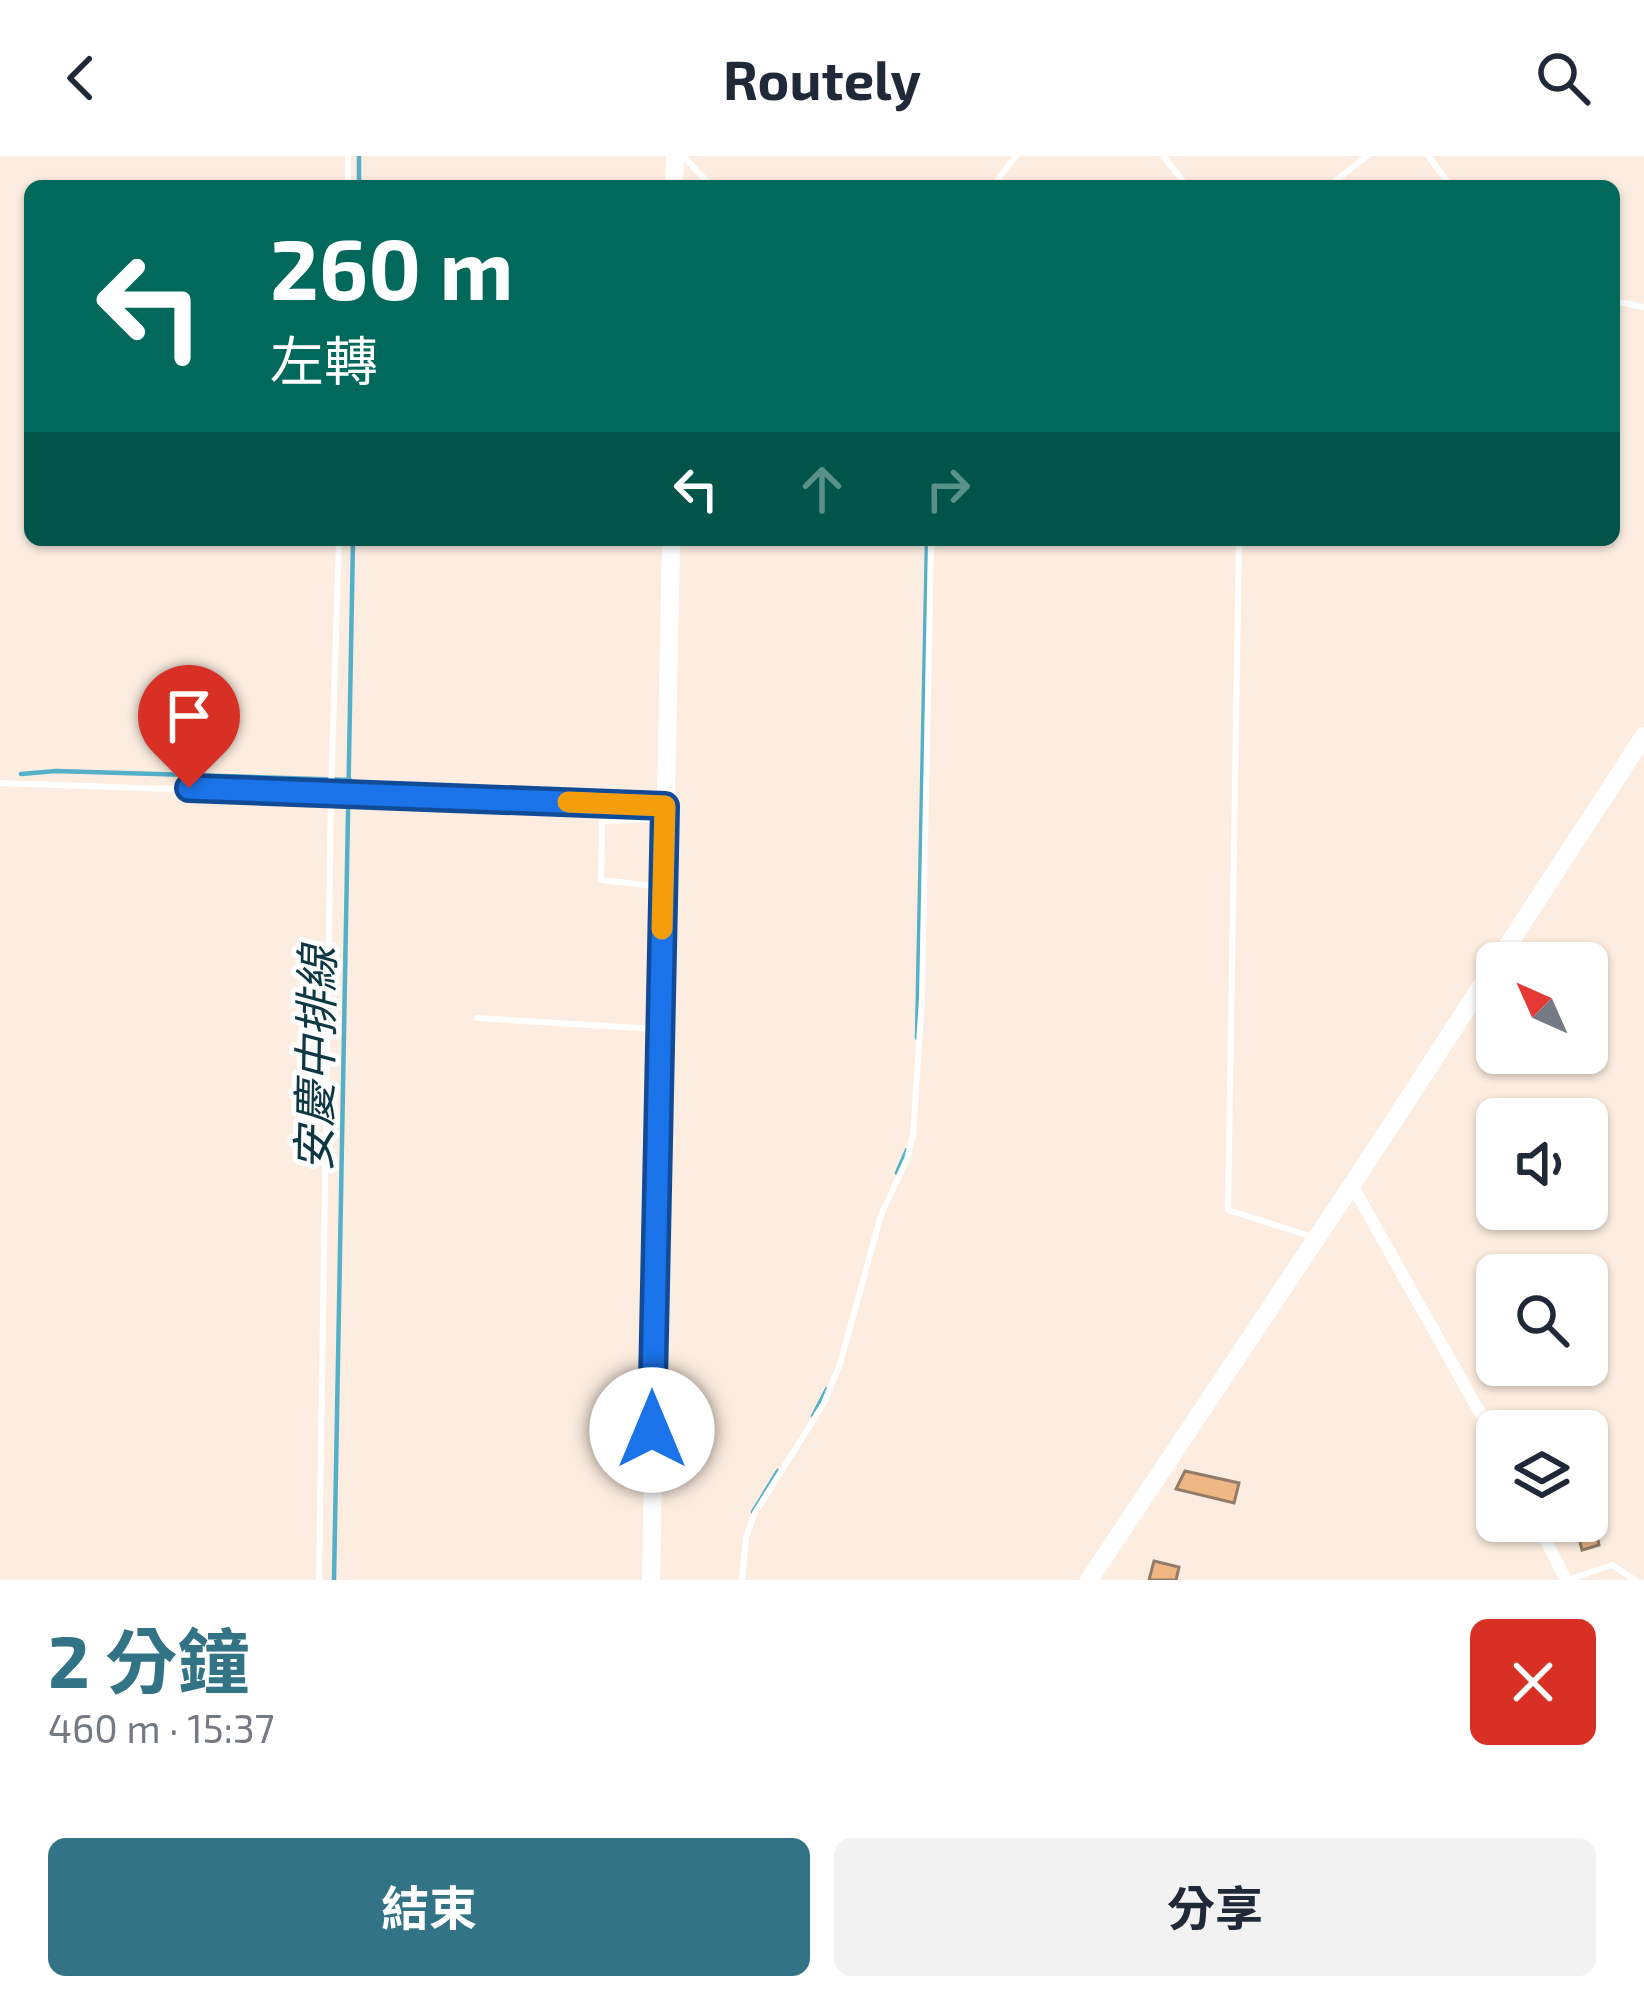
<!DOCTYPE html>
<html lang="zh-TW">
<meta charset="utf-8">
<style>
body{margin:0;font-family:"Exo 2","Noto Sans TC",sans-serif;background:#f2f2f3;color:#1f2937;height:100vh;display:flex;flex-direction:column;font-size:45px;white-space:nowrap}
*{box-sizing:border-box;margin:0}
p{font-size:39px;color:#747a83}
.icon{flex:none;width:66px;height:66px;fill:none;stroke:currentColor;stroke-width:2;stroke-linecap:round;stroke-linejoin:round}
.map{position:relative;height:1424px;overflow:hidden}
.details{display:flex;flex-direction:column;background:#fff;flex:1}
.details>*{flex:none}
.top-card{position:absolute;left:24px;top:24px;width:1596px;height:366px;border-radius:18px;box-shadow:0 3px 9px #0004;background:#00695c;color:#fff;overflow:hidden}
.needle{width:78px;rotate:315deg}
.fabs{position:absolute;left:1476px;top:786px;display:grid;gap:24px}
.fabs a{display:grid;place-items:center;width:132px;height:132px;border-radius:18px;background:#fff;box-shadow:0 3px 9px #0004;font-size:60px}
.pin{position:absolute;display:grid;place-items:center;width:102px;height:102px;color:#fff;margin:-123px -51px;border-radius:50% 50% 50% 0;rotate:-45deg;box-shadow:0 0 12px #0007}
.pin .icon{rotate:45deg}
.me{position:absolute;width:132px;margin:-66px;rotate:0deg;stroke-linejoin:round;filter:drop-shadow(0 0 9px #0008)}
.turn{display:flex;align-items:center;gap:42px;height:252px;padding:0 48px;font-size:54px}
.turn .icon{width:156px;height:156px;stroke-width:2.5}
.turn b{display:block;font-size:84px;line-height:102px}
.lanes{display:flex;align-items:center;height:114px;padding:0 48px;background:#0003;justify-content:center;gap:60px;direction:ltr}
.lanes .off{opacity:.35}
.round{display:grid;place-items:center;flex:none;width:126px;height:126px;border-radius:18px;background:#f2f2f3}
.summary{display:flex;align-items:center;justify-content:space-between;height:204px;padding:0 48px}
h1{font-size:72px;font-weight:700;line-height:90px;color:#327486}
.cta{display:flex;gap:24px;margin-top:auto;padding:24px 48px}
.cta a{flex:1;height:138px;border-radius:18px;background:#327486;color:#fff;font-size:48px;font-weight:700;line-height:138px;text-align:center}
.cta a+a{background:#f2f2f3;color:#1f2937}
header{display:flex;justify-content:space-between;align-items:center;height:156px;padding:0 48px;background:#fff;font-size:54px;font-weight:700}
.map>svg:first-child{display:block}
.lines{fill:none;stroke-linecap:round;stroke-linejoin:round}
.stream{stroke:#54afc9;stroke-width:4.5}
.building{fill:#efb783;stroke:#927c68;stroke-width:3}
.lane{stroke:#fff;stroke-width:6}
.street{stroke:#fff;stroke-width:12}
.secondary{stroke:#fff;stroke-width:18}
.route-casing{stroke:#114b97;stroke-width:30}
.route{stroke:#1a73e8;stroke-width:21}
.slow{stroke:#f59e0b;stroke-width:21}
.labels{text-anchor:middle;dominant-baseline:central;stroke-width:10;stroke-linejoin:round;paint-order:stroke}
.water-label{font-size:45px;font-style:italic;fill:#0d3843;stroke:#fdfdfd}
</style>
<header><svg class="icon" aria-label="back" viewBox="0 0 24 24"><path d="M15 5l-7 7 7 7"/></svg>Routely<svg class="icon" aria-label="search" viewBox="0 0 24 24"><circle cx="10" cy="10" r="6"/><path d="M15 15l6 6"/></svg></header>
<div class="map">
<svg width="1644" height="1424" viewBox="0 0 1644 1424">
<rect width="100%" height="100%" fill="#fcede0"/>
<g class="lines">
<path class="stream" d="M359,30V0
M21,618L56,615L350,624
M917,882L927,384
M897,1017L907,994
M813,1260L827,1233
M753,1356L778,1315
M334,1424L353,384"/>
</g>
<path class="building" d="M1185,1315L1239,1327L1234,1347L1176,1333Z
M1595,1370L1599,1389L1582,1394L1577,1374Z
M1154,1405L1179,1411L1176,1424H1149Z"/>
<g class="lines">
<path class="lane" d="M683,0L711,30
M1163,0L1187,30
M1428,0L1451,30
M348,30V0
M993,30L1016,0
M1329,30L1367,0
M1614,145L1644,151
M1239,384L1228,1054L1313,1081
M0,627L662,650
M661,663L602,665L601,724L663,731
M477,862L656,873
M319,1424L331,636L339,384
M742,1424L746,1381L755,1357L824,1247L840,1208L881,1059L907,1003L913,980L922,842L931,384
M1567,1424L1612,1409L1635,1424"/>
<path class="street" d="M1352,1029L1497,1287
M1536,1365L1566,1424"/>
<path class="secondary" d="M674,30L675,0
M651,1424L671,384
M1089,1424L1352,1029L1644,580"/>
</g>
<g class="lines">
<g class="route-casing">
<path id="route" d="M189,632L665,650L652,1274"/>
</g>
<use href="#route" class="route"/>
<path class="slow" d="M568,646L665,650L662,773"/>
</g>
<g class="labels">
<g class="water-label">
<text transform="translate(314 903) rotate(-89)">安慶中排線</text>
</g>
</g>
</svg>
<div class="fabs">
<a><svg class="needle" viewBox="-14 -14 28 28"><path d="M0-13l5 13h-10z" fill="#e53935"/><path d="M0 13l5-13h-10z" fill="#747a83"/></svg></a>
<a><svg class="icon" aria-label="sound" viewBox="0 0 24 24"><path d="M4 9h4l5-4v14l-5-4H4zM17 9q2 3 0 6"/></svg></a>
<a><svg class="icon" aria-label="search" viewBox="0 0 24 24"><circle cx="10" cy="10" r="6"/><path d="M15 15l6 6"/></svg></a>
<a><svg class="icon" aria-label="layers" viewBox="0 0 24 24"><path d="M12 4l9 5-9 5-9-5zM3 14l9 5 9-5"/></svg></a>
</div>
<div class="pin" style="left:189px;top:632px;background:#d93025"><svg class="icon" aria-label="arrive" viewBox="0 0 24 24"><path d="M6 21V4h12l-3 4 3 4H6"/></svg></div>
<svg class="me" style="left:652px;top:1274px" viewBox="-20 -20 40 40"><circle r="19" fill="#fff"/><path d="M0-13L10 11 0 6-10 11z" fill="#1a73e8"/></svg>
<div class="top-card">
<div class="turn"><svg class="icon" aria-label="left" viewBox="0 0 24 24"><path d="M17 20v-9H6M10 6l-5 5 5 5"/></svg><div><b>260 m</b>左轉</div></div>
<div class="lanes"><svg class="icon" aria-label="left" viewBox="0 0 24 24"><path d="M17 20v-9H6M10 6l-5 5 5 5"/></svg><svg class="icon off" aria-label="ahead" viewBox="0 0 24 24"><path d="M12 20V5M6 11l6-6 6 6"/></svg><svg class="icon off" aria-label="right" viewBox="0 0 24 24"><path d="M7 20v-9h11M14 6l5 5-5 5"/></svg></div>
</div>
</div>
<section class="details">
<div class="summary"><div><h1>2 分鐘</h1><p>460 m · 15:37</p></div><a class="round" style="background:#d93025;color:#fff"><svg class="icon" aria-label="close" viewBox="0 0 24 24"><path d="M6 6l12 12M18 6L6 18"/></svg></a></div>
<div class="cta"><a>結束</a><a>分享</a></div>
</section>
